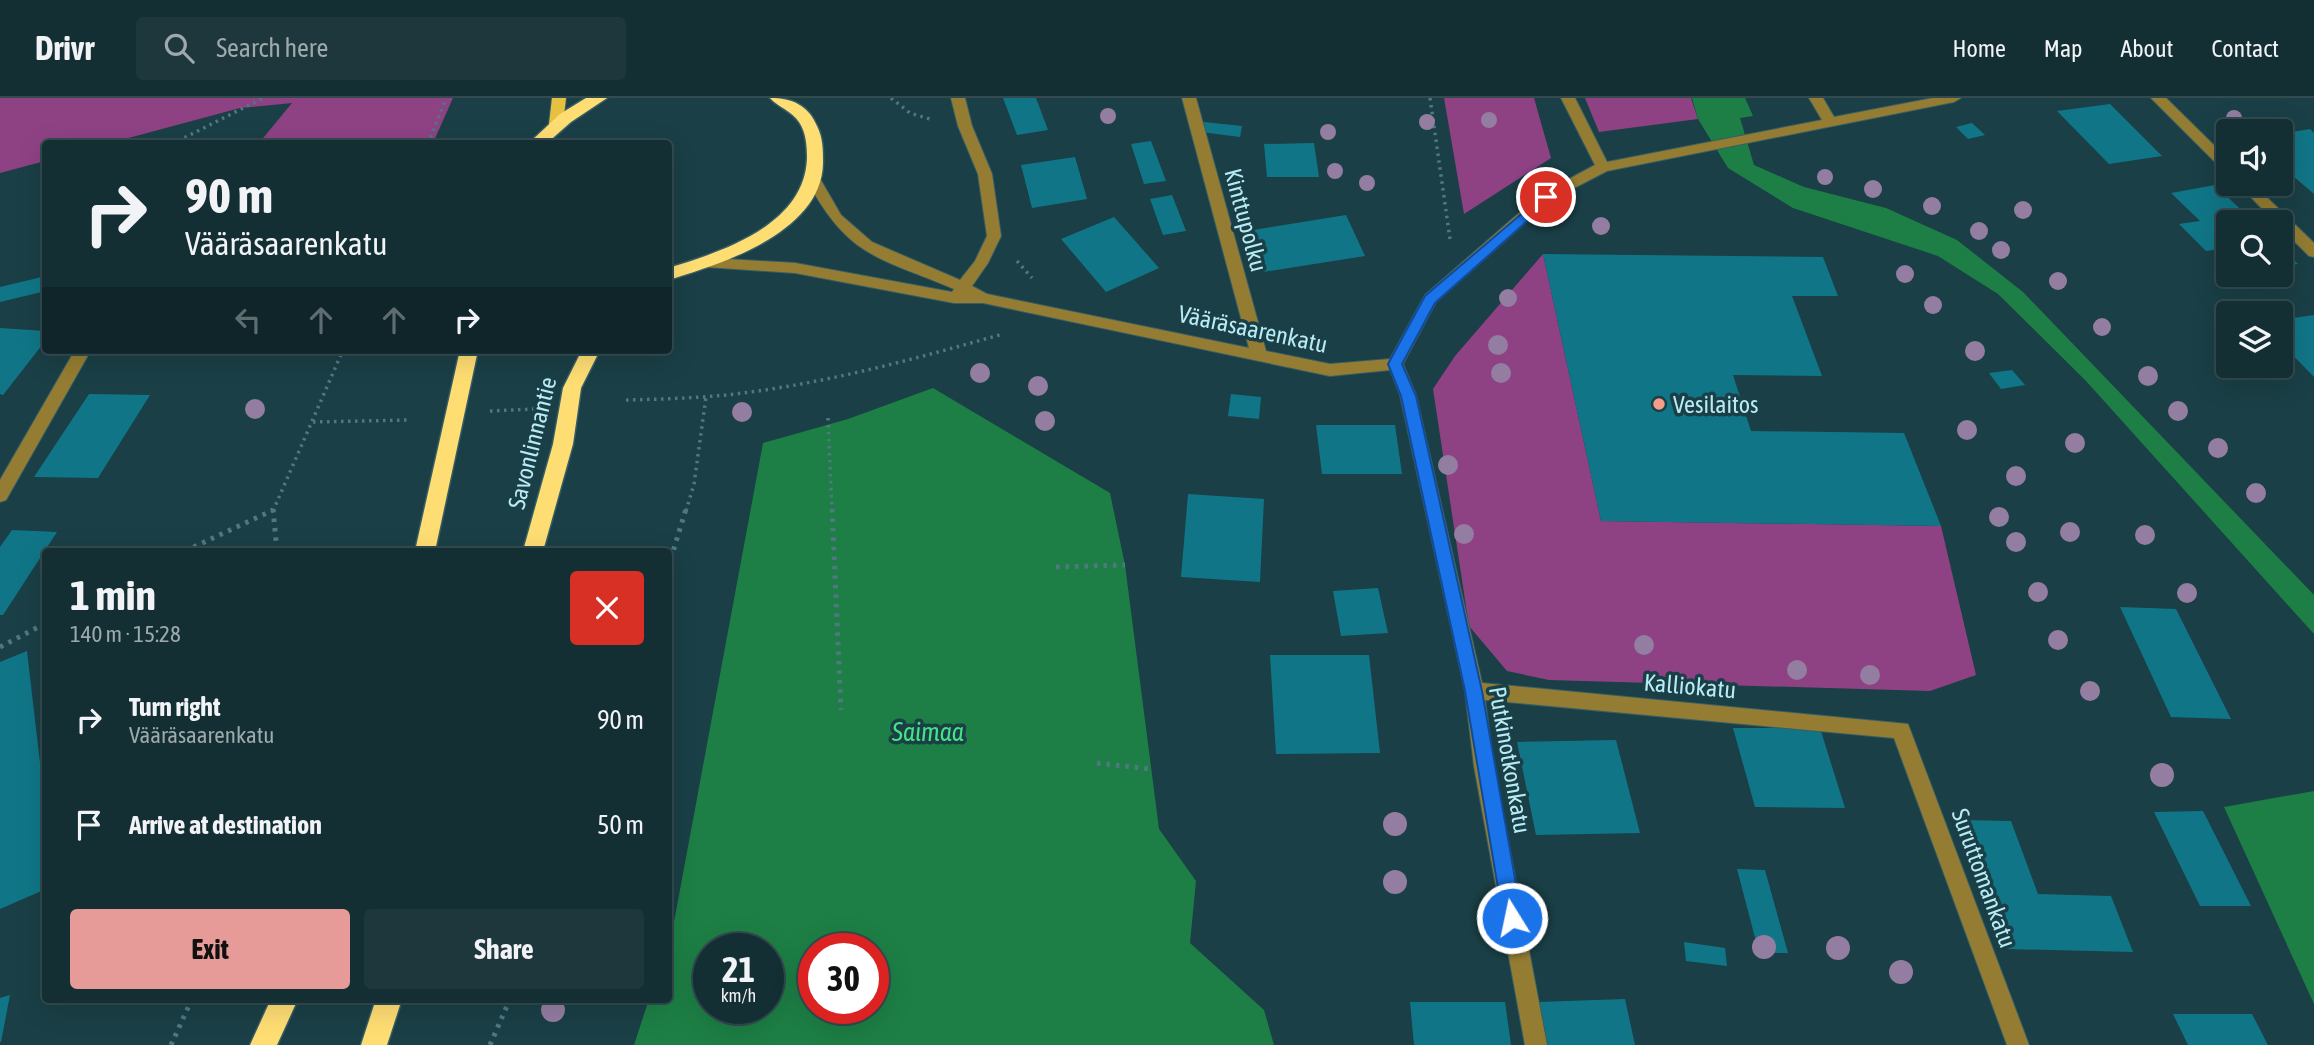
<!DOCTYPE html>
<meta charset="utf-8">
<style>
body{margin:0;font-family:"Asap Condensed",sans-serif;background:#1d373c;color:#f1f3f6;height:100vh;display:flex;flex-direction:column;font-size:26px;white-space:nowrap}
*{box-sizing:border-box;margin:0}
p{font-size:23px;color:#9da9ac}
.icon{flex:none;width:38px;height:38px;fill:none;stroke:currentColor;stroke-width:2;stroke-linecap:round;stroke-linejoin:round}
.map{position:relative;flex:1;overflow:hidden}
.details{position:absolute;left:42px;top:450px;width:630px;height:455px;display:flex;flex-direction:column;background:#142f34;border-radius:7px;box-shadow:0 7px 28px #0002,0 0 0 2px #334a4f}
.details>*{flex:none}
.banner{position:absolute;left:42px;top:42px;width:630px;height:214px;border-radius:7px;box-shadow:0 7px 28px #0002,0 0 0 2px #334a4f;background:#142f34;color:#f1f3f6;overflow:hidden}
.tools{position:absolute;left:2216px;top:21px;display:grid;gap:14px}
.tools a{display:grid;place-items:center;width:77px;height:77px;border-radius:7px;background:#142f34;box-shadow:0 7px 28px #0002,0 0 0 2px #334a4f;font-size:35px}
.speed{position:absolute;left:693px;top:835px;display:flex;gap:14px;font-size:35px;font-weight:700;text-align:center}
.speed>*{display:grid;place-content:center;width:91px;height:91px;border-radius:50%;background:#142f34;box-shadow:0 7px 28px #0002,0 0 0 2px #334a4f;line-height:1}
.speed small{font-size:18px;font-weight:400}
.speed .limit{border:10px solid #d22;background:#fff;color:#111}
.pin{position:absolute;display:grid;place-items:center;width:60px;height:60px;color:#fff;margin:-30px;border:4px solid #fff;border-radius:50%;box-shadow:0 2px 7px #0007}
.me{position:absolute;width:77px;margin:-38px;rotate:350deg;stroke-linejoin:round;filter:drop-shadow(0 0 5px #0008)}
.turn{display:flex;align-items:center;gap:24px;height:147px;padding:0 28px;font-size:32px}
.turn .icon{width:91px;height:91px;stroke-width:2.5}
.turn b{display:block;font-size:49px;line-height:60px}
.lanes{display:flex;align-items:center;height:66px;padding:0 28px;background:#0003;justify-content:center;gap:35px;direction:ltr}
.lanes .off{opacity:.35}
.round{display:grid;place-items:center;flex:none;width:74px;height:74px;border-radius:7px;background:#1d373c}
.summary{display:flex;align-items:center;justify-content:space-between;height:119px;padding:0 28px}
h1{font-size:42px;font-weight:700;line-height:52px}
.action{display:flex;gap:14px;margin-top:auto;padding:14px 28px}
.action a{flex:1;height:80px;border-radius:7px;background:#e69b98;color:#111;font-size:28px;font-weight:700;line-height:80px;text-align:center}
.action a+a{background:#1d373c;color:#f1f3f6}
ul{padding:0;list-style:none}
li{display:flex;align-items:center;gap:21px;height:105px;padding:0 28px}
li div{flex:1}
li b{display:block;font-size:26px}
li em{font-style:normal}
header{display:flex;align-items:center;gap:42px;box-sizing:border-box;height:98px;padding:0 35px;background:#142f34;border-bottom:2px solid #334a4f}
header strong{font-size:33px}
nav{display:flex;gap:38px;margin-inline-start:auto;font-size:24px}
.search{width:490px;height:63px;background:#1d373c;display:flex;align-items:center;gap:18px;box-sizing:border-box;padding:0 24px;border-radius:7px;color:#9da9ac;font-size:26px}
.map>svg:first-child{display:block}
.green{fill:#8e4284}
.water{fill:#1d7f45;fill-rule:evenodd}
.building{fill:#107687}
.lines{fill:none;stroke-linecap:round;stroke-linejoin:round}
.minor-casing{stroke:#365e66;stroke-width:2}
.major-casing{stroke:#365e66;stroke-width:2}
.highway-casing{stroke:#365e66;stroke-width:3}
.path-far1{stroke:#4f7881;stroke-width:3.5;stroke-dasharray:2.5 4.5;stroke-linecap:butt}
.path{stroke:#4f7881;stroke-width:5;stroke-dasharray:3.5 6;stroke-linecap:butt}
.minor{fill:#947d32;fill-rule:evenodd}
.major{fill:#e6c13f;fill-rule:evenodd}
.highway{fill:#fedd73;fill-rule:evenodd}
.tree{fill:#937da1}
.route{fill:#1a73e8;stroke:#114b97;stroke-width:2}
.poi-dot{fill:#f49d8b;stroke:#1a3f46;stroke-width:2.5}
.labels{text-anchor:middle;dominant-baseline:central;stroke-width:7;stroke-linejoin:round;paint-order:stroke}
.street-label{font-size:24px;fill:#b8ebf6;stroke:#1a3f46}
.poi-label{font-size:24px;fill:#b8ebf6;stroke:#1a3f46;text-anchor:start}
.water-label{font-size:26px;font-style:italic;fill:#45e383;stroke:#1a3f46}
</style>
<header>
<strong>Drivr</strong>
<div class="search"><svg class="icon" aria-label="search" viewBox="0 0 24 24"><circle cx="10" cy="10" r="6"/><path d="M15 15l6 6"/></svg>Search here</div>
<nav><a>Home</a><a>Map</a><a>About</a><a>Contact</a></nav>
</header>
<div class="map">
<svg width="2314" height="947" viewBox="0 0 2314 947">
<rect width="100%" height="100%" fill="#1a3f46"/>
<path class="green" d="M0,0H453L433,45H259L292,5L240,10L110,45L46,46L45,63L0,75Z
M1444,0H1534L1551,60L1464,116Z
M1585,0H1691L1698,21L1599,34Z
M1543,156L1601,423L1941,428L1976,577L1930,593L1549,582L1507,573L1469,528L1433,291L1455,258Z"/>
<path class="water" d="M1692,0H1745L1753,18L1740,20L1754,67L1804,89L1886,110L1957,142L2023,194L2314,497V536L2086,283L1998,196L1938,158L1793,110L1728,70L1698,21Z
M933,290L1110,395L1125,467L1159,731L1196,783L1190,845L1264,912L1274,947H634L649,901H668L669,841L674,824L763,345L848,321ZM768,850V910H709V850ZM873,850V910H814V850Z
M2314,693V906L2224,709Z"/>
<path class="building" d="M1003,0H1036L1048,32L1017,37Z
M2110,6L2162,58L2109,66L2057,13Z
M1204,24L1242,28L1240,39L1201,34Z
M1972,25L1985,37L1968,41L1956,29Z
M2310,31L2314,35V96L2280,67V36Z
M1151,43L1166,83L1144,86L1131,46Z
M1314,45L1319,79H1267L1264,46Z
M1075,59L1087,101L1032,110L1021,67Z
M2215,87L2254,124H2228V158L2220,151L2206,153L2179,126L2200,123L2171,95Z
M1172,97L1186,133L1163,137L1150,101Z
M1346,117L1365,158L1263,174L1247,133Z
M1114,119L1159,170L1106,194L1061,141Z
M2280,149L2298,166L2280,169Z
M1543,156L1823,159L1838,198H1792L1822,278L1733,277L1751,333L1904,335L1941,428L1601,423Z
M46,178V193L0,204V189Z
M2314,217V279L2280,244V222Z
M0,230L46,233V242L3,297L0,296Z
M2012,272L2025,287L2001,291L1989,275Z
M89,296L150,297L98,380L34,379Z
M1231,296L1261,299L1259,321L1228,318Z
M1316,327H1395L1402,376H1322Z
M1188,396L1264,401L1260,484L1181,479Z
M12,432L57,434L3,517H0V449Z
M1378,490L1388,535L1341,538L1333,493Z
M2120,509L2176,511L2231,621L2171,619Z
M27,553L46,716V791L0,811V564Z
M1270,557H1369L1380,655L1276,656Z
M1733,630H1820L1845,710L1755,709Z
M1616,642L1640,735L1536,737L1517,644Z
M2203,713L2251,808H2200L2154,714Z
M1961,722L2011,723L2038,796L2111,798L2133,854L2006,851Z
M1737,771L1765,772L1788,855H1759Z
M1684,844L1725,850L1727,868L1686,863Z
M10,897L1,944H0V900Z
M1625,901L1635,947H1546L1538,904Z
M1410,904H1505L1511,947H1414Z
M2173,916H2252L2268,947H2188Z"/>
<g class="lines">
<g class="minor-casing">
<path id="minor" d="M951,0H965L972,28L992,76L1001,138L988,165L972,188L987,196L1249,250L1182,0H1196L1266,253L1330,266L1390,261L1425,197L1541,96L1595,67L1561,0H1575L1607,64L1822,22L1809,0H1823L1834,19L1933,0H1961L1954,4L1607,73L1551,102L1436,204L1403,266L1416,297L1482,585L1908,626L2029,947H2007L1894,640L1485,602L1494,668L1547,947H1525L1474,668L1465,593L1400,297L1390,272L1330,278L983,205H954L795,175L706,169L704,165L706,161L711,160L795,165L952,194L954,191C879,159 848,160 807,82L814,77L819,79L841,117L872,144L960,182L975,163L987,138L978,76L958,28Z
M2151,0H2166L2228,61V73L2223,72Z
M2238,86H2253L2314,145V159L2309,158L2280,129V124H2275Z
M75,252H91L6,402L0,404V382Z"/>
</g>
<g class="major-casing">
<path id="major" d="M552,0H566L563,26L556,30L549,26Z"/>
</g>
<g class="highway-casing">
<path id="highway" d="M586,0H607L571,24L546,46H528L560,16Z
M770,0C792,0 808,7 817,28C823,40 823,52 823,65C822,134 722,166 668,182V170C722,154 805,127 807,60C807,48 806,34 799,24C792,13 778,9 770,0Z
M460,252H478L435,453H415Z
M582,252H600L581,290L573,346L543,453H523L553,346L563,290Z
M271,901H298L277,947H250Z
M376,901H402L387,947H361Z"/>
</g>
<path class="path-far1" d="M891,0L910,15L933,22
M1430,0L1450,141
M172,46L263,0
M428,46L446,0
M1017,163L1032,180
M626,302C665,301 704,300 743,295C831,284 918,260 1003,236
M490,313L534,311
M828,320L832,413
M313,324L410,322
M273,413L343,252
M686,413L694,386L706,299"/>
<path class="path" d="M273,411L277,453
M832,411L841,612
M185,453L273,412
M1056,469L1125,467
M668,470L686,411
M0,549L46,525
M1097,665L1150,671
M171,947L192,901
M490,947L510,901"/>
<use href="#minor" class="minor"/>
<use href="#major" class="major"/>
<use href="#highway" class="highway"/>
</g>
<g class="tree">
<circle cx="1108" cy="18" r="8"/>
<circle cx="2234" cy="20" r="8"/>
<circle cx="1489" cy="22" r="8"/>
<circle cx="1427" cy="24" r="8"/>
<circle cx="1328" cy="34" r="8"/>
<circle cx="1335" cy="73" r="8"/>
<circle cx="1825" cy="79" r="8"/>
<circle cx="1367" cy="85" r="8"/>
<circle cx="1873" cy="91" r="9"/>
<circle cx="1932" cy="108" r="9"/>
<circle cx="2023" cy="112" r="9"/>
<circle cx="1601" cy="128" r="9"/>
<circle cx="1979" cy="133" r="9"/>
<circle cx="2001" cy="152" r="9"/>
<circle cx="1905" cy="176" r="9"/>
<circle cx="2058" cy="183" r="9"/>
<circle cx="1508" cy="200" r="9"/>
<circle cx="1933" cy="207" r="9"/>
<circle cx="2102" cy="229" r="9"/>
<circle cx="1498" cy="247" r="10"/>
<circle cx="1975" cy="253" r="10"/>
<circle cx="980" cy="275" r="10"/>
<circle cx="1501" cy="275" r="10"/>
<circle cx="2148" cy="278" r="10"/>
<circle cx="1038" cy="288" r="10"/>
<circle cx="255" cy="311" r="10"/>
<circle cx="2178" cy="313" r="10"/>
<circle cx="742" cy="314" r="10"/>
<circle cx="1045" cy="323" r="10"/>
<circle cx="1967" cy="332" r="10"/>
<circle cx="2075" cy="345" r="10"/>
<circle cx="2218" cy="350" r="10"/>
<circle cx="1448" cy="367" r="10"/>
<circle cx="2016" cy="378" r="10"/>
<circle cx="2256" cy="395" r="10"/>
<circle cx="1999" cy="419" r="10"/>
<circle cx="2070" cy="434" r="10"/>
<circle cx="1464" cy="436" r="10"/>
<circle cx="2145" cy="437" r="10"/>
<circle cx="2016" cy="444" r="10"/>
<circle cx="2038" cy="494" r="10"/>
<circle cx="2187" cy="495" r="10"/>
<circle cx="2058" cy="542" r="10"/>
<circle cx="1644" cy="547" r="10"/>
<circle cx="1797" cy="572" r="10"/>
<circle cx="1870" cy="577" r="10"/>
<circle cx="2090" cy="593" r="10"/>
<circle cx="2162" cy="677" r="12"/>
<circle cx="1395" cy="726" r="12"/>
<circle cx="1395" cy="784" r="12"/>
<circle cx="1526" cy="829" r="12"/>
<circle cx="1764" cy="849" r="12"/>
<circle cx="1838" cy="850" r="12"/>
<circle cx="1901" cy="874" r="12"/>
<circle cx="553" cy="912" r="12"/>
</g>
<path class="route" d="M1546,95L1551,96V102L1435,205L1402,266L1416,298L1482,593L1522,820L1519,827L1512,830L1505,827L1503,820L1465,593L1401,298L1388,266L1425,198Z"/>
<circle class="poi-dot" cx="1659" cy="306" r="7"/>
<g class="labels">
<g class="street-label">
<text transform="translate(1246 122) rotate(75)">Kinttupolku</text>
<text transform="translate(1253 231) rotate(12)">Vääräsaarenkatu</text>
<text transform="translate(532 345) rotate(-76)">Savonlinnantie</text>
<text transform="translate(1690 588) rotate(5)">Kalliokatu</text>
<text transform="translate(1510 662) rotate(80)">Putkinotkonkatu</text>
<text transform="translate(1984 780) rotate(70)">Suruttomankatu</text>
</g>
<g class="poi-label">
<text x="1673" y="306">Vesilaitos</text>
</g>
<g class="water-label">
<text x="928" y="634">Saimaa</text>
</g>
</g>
</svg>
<div class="tools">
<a><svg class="icon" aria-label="sound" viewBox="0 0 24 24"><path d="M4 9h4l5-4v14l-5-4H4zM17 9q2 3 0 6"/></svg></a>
<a><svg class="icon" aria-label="search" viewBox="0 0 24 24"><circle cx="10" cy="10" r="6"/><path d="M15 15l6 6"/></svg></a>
<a><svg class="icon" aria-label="layers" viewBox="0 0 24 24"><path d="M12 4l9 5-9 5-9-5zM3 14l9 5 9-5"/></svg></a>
</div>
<div class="speed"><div>21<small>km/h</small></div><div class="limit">30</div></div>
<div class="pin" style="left:1546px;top:99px;background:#d93025"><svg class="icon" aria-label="arrive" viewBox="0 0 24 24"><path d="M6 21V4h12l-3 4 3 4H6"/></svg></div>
<svg class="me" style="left:1512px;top:820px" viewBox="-20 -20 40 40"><circle r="17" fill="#1a73e8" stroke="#fff" stroke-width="3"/><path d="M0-11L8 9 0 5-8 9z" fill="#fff"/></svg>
<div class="banner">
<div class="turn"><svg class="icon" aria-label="right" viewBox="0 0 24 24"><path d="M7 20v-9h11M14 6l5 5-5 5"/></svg><div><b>90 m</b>Vääräsaarenkatu</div></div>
<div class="lanes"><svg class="icon off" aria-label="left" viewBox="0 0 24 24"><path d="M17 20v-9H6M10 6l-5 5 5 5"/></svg><svg class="icon off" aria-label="ahead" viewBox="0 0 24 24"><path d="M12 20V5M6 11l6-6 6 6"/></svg><svg class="icon off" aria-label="ahead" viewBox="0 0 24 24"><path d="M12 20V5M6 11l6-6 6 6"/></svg><svg class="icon" aria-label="right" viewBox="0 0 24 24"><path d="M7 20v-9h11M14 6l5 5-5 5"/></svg></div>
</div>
<section class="details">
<div class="summary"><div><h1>1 min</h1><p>140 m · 15:28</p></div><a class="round" style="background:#d93025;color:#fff"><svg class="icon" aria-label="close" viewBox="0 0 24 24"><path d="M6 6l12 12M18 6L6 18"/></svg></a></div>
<ul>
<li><svg class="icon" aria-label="right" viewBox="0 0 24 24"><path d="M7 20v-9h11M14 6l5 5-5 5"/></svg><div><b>Turn right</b><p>Vääräsaarenkatu</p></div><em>90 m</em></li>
<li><svg class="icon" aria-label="arrive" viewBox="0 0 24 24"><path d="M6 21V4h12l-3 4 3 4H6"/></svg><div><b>Arrive at destination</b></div><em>50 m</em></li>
</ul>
<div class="action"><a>Exit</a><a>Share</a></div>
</section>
</div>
